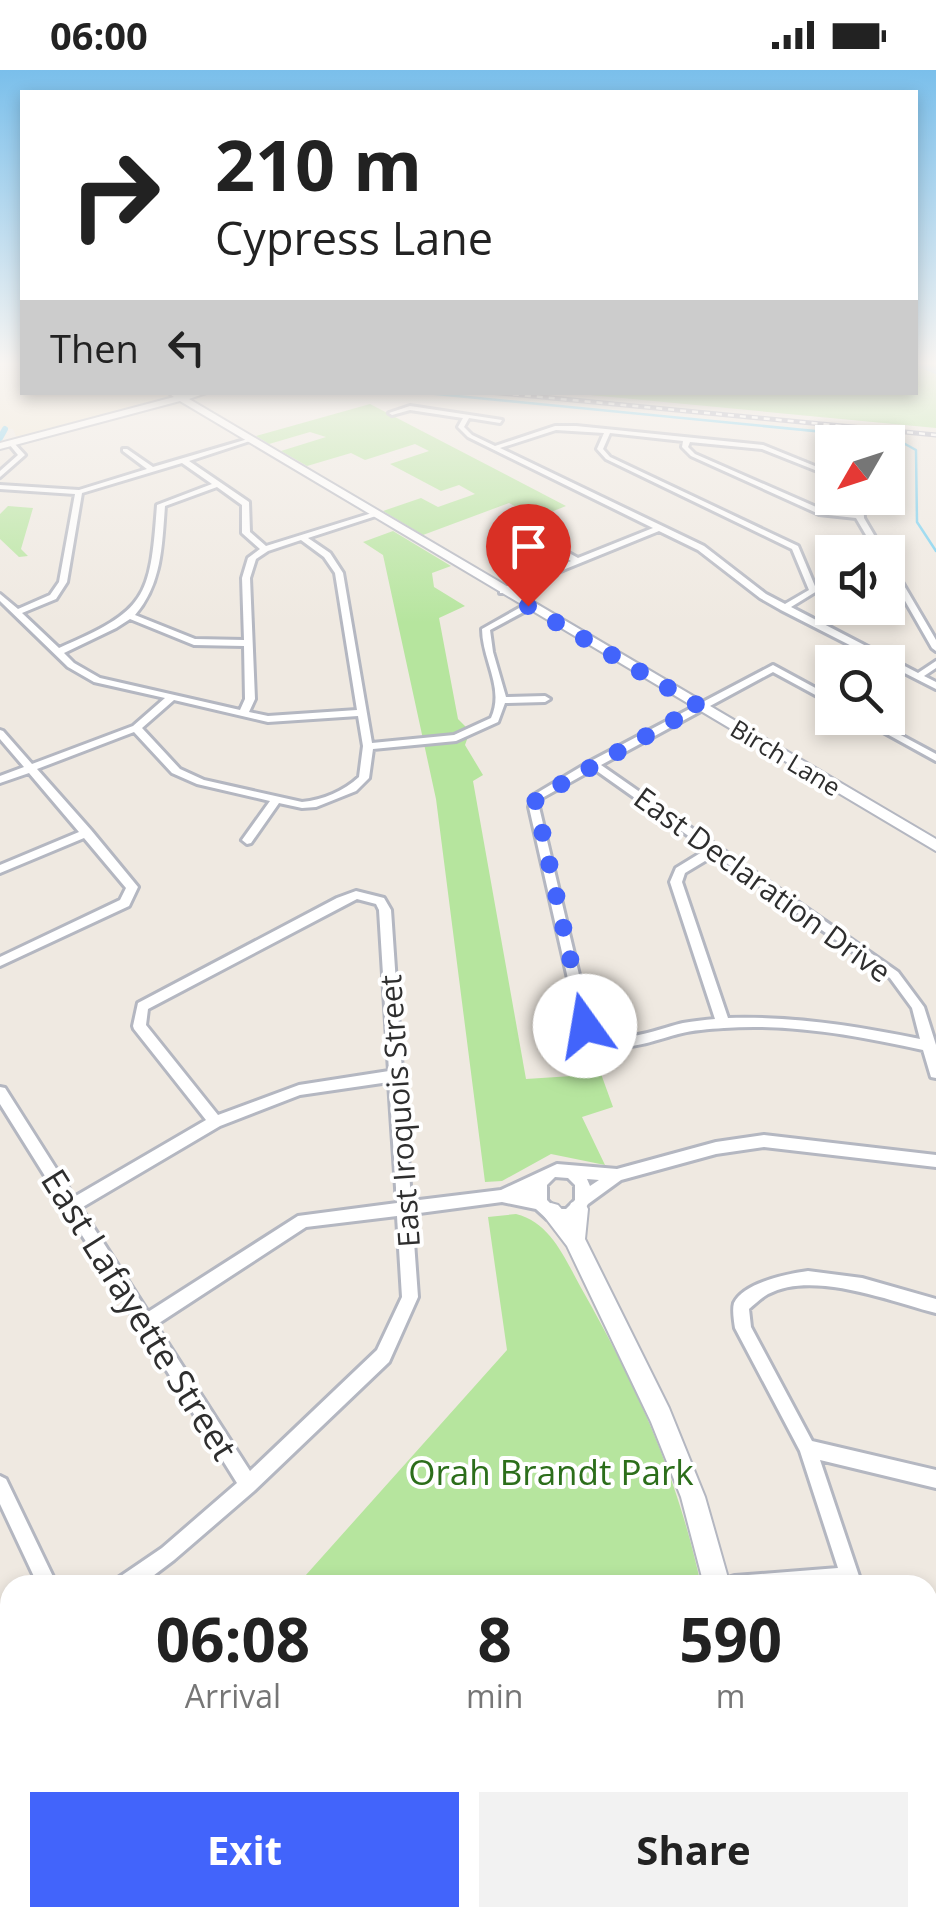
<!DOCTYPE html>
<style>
body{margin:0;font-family:"Open Sans",sans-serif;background:#f2f2f2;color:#222;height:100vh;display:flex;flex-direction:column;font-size:38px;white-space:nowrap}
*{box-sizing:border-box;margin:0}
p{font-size:32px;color:#767676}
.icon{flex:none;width:55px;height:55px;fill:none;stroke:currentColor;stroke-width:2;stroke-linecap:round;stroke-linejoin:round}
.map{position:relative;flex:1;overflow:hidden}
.panel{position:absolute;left:0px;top:1505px;width:938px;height:352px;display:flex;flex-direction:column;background:#fff;border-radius:30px 30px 0 0;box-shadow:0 5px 15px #0003}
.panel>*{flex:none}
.guide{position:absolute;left:20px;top:20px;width:898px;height:305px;border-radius:0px;box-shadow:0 5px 15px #0003;background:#fff;color:#222;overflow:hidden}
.needle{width:65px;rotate:231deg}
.buttons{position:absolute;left:815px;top:355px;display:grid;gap:20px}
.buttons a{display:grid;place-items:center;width:90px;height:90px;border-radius:0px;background:#fff;box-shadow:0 5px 15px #0003;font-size:50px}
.pin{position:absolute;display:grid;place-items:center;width:85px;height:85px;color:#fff;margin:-102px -42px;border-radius:50% 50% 50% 0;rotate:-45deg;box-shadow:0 0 10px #0007}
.pin .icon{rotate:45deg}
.me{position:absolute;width:110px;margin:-55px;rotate:347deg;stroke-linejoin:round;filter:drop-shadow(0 0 8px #0008)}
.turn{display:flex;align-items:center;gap:35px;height:210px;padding:0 30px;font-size:45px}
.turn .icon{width:130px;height:130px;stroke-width:2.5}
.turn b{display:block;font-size:70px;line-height:85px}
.then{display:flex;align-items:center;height:95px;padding:0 30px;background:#0003;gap:20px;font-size:38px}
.eta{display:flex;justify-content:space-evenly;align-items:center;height:170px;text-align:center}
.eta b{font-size:60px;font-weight:700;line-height:70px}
.primary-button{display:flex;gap:20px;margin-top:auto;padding:20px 30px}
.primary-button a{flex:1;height:115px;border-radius:0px;background:#4264fb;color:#fff;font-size:40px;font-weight:700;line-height:115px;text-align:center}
.primary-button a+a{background:#f2f2f2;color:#222}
.status{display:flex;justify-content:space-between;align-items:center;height:70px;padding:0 50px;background:#fff;direction:ltr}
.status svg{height:28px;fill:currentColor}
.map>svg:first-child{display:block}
.education{fill:#f0e6d1}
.green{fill:#b6e59e}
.pitch{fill:#c9ec9a}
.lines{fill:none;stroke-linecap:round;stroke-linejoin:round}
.stream{stroke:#75cff0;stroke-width:2.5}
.canal{stroke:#75cff0;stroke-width:6}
.street-casing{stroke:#b4b7c1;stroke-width:6}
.secondary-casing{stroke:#b4b7c1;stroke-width:4}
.street{fill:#fff;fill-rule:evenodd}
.secondary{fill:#fff;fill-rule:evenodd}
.rail-casing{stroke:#a3a6b8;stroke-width:5}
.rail{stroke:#fff;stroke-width:2.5;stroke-dasharray:6;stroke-linecap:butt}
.route{stroke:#4264fb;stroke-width:18;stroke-dasharray:0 32.4}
.labels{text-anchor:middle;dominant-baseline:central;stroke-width:8;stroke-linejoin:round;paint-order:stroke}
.far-street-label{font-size:25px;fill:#2e2e2e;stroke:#fff}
.street-label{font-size:30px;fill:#2e2e2e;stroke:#fff}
.near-street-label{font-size:35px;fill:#2e2e2e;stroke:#fff}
.near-park-label{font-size:35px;fill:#2c6e1b;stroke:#fff}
</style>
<div class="status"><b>06:00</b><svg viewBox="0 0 49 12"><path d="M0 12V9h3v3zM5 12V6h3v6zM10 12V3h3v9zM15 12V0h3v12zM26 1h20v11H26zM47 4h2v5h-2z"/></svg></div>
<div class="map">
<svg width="936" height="1856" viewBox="0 0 936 1856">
<rect width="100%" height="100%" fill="#efe9e1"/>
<path class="education" d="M0,293H22V322H162L169,327L17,369L13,359L0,358Z"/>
<path class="green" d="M915,293H936V358L569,323L915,322Z
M370,334L566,436L536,448L509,433L423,465L383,441L421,428L438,437L475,424L459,415L441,421L390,394L429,381L415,374L365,390L351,383L307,396L281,381L326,367L310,362L269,374L256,366Z
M8,436L33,438L21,479L28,486L19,487L0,469V444Z
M393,461L451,496L432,503L434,517L465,536L439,548L458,649L470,661L465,675L483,705L473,711L526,1009L572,1006L584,987L596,990L613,1037L582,1047L605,1095L551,1084L502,1111L485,1112L436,729L383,485L363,472Z
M516,1144C553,1153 567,1194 584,1223C639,1321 677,1405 701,1515H297L507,1280L488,1147Z
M10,1763V1848H710V1856H0V1772Z"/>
<path class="pitch" d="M209,1848H465L460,1856H213Z"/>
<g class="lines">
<path class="stream" d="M416,322L896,369L916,380L917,452L936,481"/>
<path class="canal" d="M917,293L936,301
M0,368L5,359"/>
<g class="street-casing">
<path id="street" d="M410,336L502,350L500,353L469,348L464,357L472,365L495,376L555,356H576L763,375L832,403V407L830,406L762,379L690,372L688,377L695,384L823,440L856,443V428H863L864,448L884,482H876L856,448L819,444L691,386L682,377L683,371L610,363L603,379L610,387L798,476L817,521L791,537L918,603L936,591V598L924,606L936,612V619L781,540L760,528L698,480L659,461L506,523H500V519L571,491L538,473V469H544L578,488L653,458L468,367L458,357L463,348L410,340L392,345L389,343ZM556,360L604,363L597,379L606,389L792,479L809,520L785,534L766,524L704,476L500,378Z
M248,369L253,370L189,391L249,432L250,462L266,476L372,443L379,445L308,468L330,483L343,503L372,673L454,665L491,648C505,618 482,590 482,559L528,533L532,536L531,538L490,560L493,582L506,627L545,626L550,629L545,632L505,633L498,652L456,671L373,679L369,708L356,721L316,737L302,738L279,733L251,773L247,774L242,770L270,731L197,714L172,703L134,662L37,699L91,760L138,817L129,836L0,896V887L120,830L126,818L84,768L0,803V795L79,762L29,703L0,713V706L24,697L0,669V660L3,661L32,694L133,656L165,628L94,612L68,597L0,531V524L18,539L50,525L59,512L75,424L0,419V415L79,420L147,399L123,381V379H127L153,397ZM182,393L212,414L157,435C150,529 147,540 59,578L22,543L56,529L67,512L82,423ZM217,417L242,435V463L260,479L248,488L242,508L244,570L195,569L135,545C162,514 162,475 165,436ZM301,470L324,487L335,503L357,640L268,646L249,642L255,629L250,508L256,489L268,481ZM130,549L194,575L244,576L245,629L240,640L100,608L74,593L64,583L116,558ZM174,630L268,652L358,646L363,676L359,707C344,721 323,730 302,732L204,710L180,699L142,658Z
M9,372H13L25,385L0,407V401L18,385L9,374Z
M888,493L892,495L936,570V581L932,578L888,501Z
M773,595L832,627V634L773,602L601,695L898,902L924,937L936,975V1008L931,1007L923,980C858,966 791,953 724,958C709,959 693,960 678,964C659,969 639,977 618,977C601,977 588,970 579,957L529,737L532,726L589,692ZM594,699L707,779L676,798L670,812L715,949C704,950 694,951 683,953C654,960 616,979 591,955L539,737L542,728ZM715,785L890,908L912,938L920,969C856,956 793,946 728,948L682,812L685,803Z
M858,648H869L936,684V691Z
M356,821L384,828L391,840L402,1001L405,1005L403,1009L411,1131L501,1120L557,1094L617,1099L716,1072L764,1065L936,1085V1097L764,1077L716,1084L621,1110L588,1134L581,1145L565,1152L547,1149L536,1139L502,1132L412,1144L418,1227L389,1292L254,1421L174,1490L141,1515H116L118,1508L162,1478L237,1413L0,1034V1017L5,1018L74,1127L206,1050L134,959L133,956L138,933L337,828ZM357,829L376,834L379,840L389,1001L299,1015L218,1045L146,955L148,939ZM389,1012L397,1133L298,1146L148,1242L81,1138L220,1056L300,1025ZM555,1107L568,1108L575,1115V1130L566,1139H556L547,1130V1115ZM587,1109L599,1110L590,1116ZM397,1146L402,1227L377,1280L250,1401L156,1255L306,1157Z
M808,1201L862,1208L936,1229V1243C890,1231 813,1200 768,1224C761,1228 755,1234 749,1239L751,1257L812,1371L936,1400V1418L820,1390L862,1515H726L728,1508L735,1506L838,1498L800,1381L735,1258C734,1251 732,1240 734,1233C744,1212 788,1204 808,1201Z
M0,1406L6,1409L57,1515H38L0,1434Z
M10,1585V1607L0,1612V1590Z
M928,1615L936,1617V1637L928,1635Z"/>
</g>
<g class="secondary-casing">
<path id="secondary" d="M167,322L183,325L209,322L189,329L936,769V781L180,331L0,379V373L174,327Z
M578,1130L585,1133L588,1139L585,1169L669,1338L705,1427L730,1515H704L681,1427L651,1352L567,1176L541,1142L544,1135L551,1133L558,1135L567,1145L571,1133Z
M712,1848H743L744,1856H712Z"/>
</g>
<use href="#street" class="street"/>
<use href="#secondary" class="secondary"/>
<g class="rail-casing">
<path id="rail" d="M489,322L936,365"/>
</g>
<use href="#rail" class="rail"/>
</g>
<linearGradient id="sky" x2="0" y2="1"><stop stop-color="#7abfeb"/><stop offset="0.53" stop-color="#f8f5f2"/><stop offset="1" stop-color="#f8f5f2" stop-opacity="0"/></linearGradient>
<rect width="936" height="553" fill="url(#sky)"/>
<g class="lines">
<path class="route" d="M528,536L699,636L535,729L585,956"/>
</g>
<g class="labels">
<g class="far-street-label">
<text transform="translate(786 687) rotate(31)">Birch Lane</text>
</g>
<g class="street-label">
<text transform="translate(763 814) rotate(36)">East Declaration Drive</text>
<text transform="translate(399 1041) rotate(-94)">East Iroquois Street</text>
</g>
<g class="near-street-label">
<text transform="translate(140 1244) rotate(58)">East Lafayette Street</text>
</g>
<g class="near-park-label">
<text x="551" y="1401">Orah Brandt Park</text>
</g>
</g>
</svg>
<div class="buttons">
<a><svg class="needle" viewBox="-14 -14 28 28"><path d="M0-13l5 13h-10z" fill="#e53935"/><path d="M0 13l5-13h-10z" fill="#767676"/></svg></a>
<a><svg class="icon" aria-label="sound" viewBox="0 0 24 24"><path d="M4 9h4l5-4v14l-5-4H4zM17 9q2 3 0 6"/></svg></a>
<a><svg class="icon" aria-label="search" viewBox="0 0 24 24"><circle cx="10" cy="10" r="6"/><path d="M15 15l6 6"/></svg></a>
</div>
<div class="pin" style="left:528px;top:536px;background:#d93025"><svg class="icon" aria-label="arrive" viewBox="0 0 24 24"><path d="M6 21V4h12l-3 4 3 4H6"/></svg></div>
<svg class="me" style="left:585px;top:956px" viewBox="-20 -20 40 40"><circle r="19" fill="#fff"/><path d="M0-13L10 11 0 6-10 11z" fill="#4264fb"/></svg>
<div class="guide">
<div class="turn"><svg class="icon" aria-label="right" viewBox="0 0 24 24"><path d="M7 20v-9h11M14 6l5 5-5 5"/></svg><div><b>210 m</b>Cypress Lane</div></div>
<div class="then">Then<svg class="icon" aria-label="left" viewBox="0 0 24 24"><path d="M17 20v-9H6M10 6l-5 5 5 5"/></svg></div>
</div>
<section class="panel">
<div class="eta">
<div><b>06:08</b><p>Arrival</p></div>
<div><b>8</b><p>min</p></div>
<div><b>590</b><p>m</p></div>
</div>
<div class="primary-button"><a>Exit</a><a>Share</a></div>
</section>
</div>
